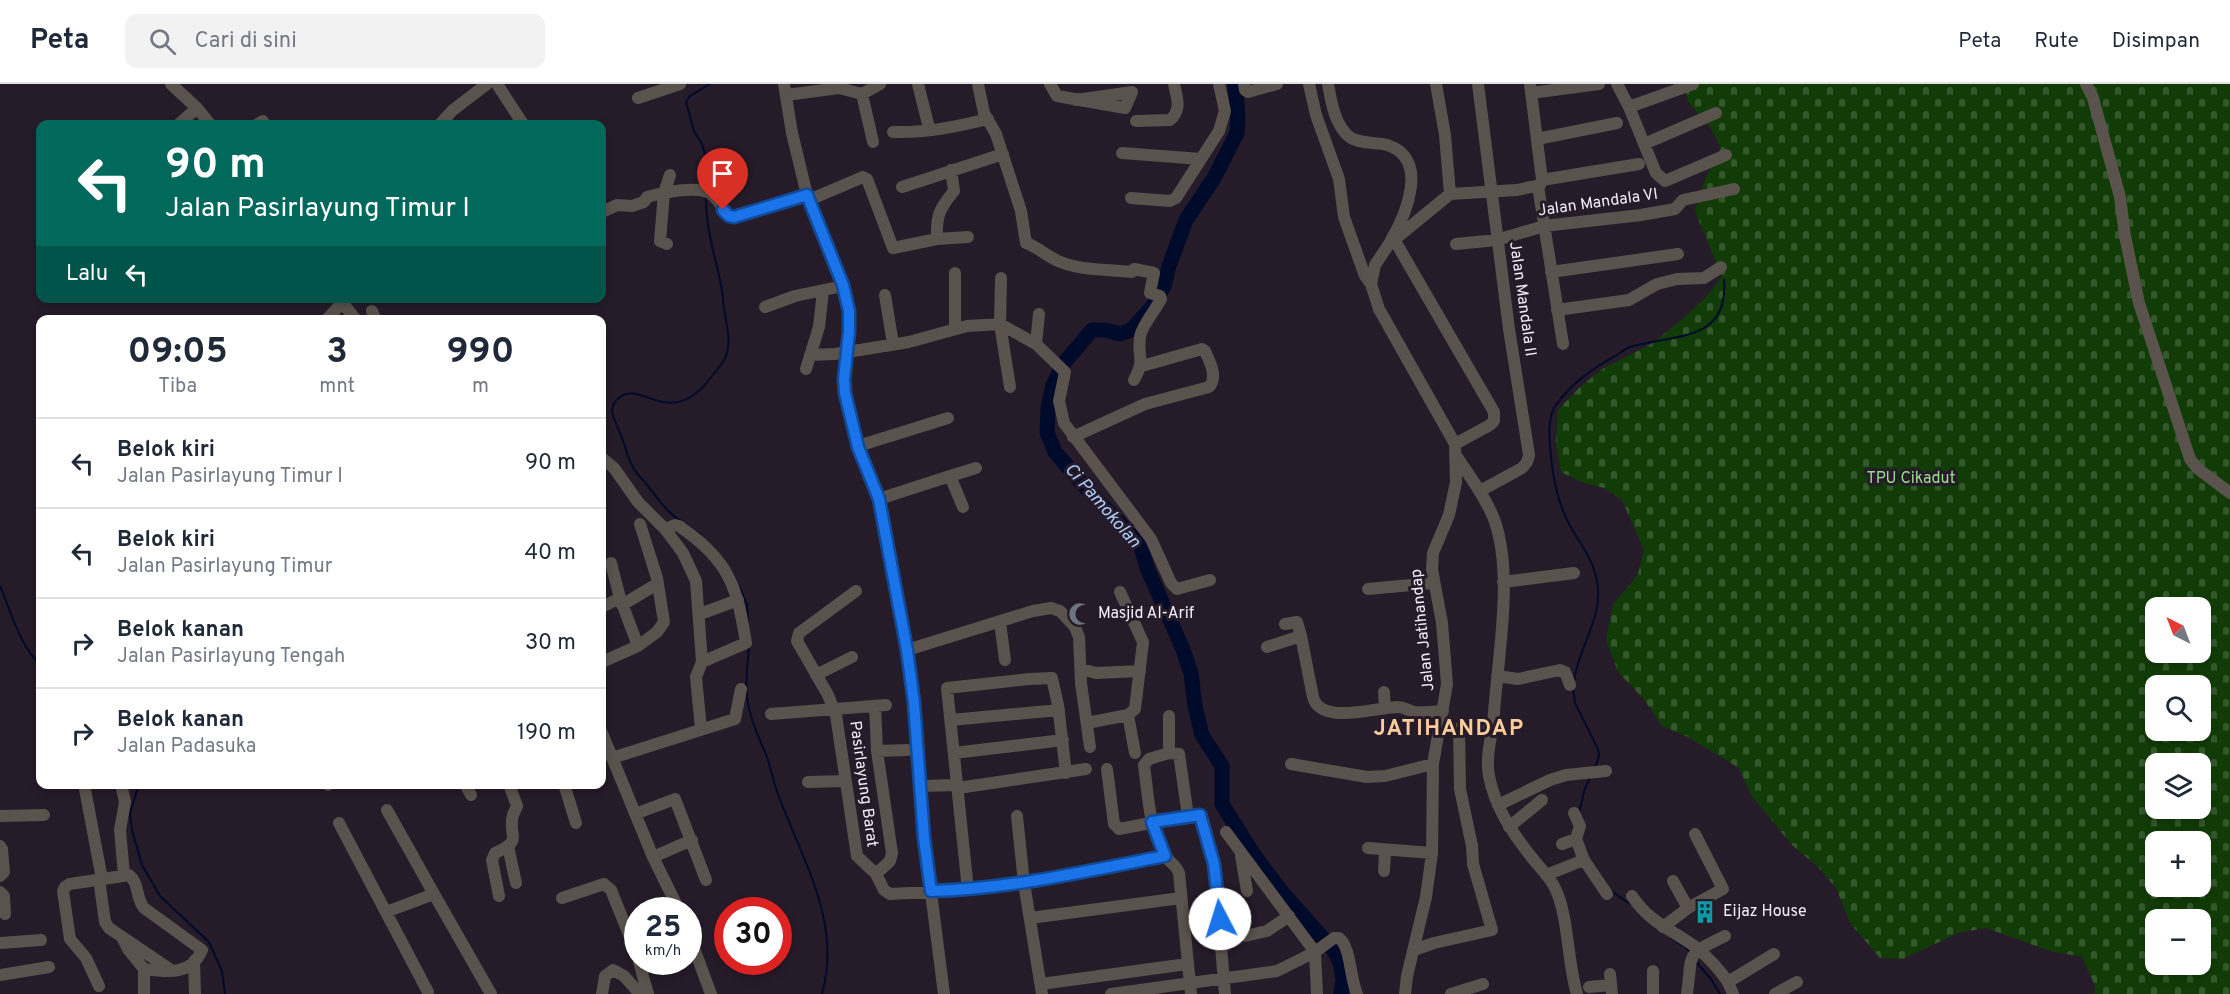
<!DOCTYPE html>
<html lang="id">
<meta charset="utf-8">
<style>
body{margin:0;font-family:Overpass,sans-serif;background:#f2f2f3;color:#1f2937;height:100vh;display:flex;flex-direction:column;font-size:22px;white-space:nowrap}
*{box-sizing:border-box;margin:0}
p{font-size:20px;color:#747a83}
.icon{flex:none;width:33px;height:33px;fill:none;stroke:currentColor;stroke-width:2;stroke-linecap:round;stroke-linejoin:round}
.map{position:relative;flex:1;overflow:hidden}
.side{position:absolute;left:36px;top:231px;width:570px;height:474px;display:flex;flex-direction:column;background:#fff;border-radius:12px;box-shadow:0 3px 9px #0003}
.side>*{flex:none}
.top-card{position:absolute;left:36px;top:36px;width:570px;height:183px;border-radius:12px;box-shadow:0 3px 9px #0003;background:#00695c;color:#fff;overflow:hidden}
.needle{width:39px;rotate:318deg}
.buttons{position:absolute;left:2145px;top:513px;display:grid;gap:12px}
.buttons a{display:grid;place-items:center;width:66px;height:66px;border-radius:12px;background:#fff;box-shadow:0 3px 9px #0003;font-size:30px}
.speed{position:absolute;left:624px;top:813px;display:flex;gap:12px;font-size:30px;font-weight:700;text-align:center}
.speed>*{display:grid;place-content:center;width:78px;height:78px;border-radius:50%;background:#fff;box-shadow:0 3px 9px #0003;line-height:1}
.speed small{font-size:15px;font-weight:400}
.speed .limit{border:9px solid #d22;background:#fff;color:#111}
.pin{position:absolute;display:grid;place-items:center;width:51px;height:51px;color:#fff;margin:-62px -26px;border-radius:50% 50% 50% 0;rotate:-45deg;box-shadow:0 0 6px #0007}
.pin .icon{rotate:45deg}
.me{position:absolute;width:66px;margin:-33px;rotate:355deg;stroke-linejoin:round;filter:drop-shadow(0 0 4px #0008)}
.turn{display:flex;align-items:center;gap:21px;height:126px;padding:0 30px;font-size:27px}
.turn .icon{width:78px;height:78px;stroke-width:2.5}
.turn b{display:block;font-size:42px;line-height:51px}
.then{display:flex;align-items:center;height:57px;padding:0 30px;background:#0003;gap:12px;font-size:22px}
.eta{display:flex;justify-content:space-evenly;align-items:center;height:102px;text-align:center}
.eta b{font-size:36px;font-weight:700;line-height:42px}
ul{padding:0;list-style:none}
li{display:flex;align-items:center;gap:18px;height:90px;padding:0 30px;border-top:2px solid #e0e1e3}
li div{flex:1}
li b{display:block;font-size:22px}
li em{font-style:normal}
header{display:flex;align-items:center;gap:36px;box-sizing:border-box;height:84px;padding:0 30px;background:#fff;border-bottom:2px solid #e0e1e3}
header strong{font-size:28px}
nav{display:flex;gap:33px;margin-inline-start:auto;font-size:21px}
.search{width:420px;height:54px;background:#f2f2f3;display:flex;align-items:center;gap:15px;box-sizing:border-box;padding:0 21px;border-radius:12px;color:#747a83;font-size:22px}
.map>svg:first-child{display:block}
.cemetery{fill:url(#cemetery-stones);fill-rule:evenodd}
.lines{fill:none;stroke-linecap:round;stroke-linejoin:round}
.stream{stroke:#000a2b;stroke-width:2}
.river{stroke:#000a2b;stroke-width:15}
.minor{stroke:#5a524c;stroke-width:12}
.route-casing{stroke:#114b97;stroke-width:15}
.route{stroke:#1a73e8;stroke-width:10}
.labels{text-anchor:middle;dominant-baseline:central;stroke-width:6;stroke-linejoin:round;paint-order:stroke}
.street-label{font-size:16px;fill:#f5edf7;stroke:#261b29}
.park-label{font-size:16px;fill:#9bdb8e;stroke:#261b29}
.poi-label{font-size:16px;fill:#f5edf7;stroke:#261b29;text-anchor:start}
.water-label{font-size:18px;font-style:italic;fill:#adcefc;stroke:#261b29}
.district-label{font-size:22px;font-weight:bold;letter-spacing:1.5px;fill:#f8cc9c;stroke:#261b29}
</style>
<header>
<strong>Peta</strong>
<div class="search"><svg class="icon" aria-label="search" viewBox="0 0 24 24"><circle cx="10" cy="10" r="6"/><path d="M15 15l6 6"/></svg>Cari di sini</div>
<nav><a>Peta</a><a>Rute</a><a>Disimpan</a></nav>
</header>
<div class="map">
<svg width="2230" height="910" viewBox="0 0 2230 910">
<defs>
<pattern id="cemetery-stones" width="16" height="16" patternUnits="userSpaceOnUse" patternTransform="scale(1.5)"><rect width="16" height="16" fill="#113c07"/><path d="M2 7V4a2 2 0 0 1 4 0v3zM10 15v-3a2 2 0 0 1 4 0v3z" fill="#34582c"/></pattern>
</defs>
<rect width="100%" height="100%" fill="#261b29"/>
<path class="cemetery" d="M1684,0H2230V910H2094L2095,902L2082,873L2050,867L1986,844L1958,849L1903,875L1880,874L1850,839L1836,804L1818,783L1791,760L1751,711L1739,684L1688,653L1662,642L1643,614L1618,588L1606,556L1613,521L1638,490L1644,466L1622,416L1604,404L1581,398L1561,388L1556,359L1558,326L1580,303L1604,284L1651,260L1679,238L1705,214L1722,193L1695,127L1706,93L1721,64L1710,43L1689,19ZM2156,524H2200V568H2156ZM2156,602H2200V646H2156ZM2156,680H2200V724H2156ZM2156,758H2200V802H2156ZM2156,836H2200V880H2156Z"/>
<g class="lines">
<path class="stream" d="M707,103L709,83L702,60L694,47L686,18L690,12L710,0
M681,437C666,428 658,414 647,401C643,395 636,390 633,383C627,373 625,360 620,349C615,335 605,324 620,313C642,296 671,348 712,292C717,285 725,278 727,269C731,254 726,239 724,224C723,218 723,212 722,206C716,174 705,144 706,111
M686,440L701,451
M733,490L747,520L748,538
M0,502C11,527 19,561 40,580
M749,562C748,578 745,596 747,612C749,633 759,654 767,673C771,686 774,700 779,713C803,777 842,839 822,910
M1574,597C1579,561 1606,531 1596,492C1591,472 1579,458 1569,440C1556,415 1552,388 1550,361C1549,348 1548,332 1556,321C1572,299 1592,285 1615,272C1620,269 1625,265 1630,263C1673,250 1729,259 1724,196
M1573,603L1575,619L1598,665L1599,672L1595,684
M139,700L130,730L132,746L142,781L160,812L209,858L222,887L225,910
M1579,729L1585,704L1590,694
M1610,806L1630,820
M1671,854L1686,864L1690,869
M1697,879L1711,895L1720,910"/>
<path class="river" d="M1235,0L1238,31L1237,49L1214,94L1186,136L1169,182L1164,202L1153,222L1131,246L1120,250L1105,246H1092L1064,279L1053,301L1048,324L1047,348L1055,368L1095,414L1140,460L1147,484L1182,563L1191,589L1195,622L1202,651L1222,682V720L1254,771L1281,807L1335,868L1341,881L1343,897L1341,910"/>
<path class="minor" d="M171,0L197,24L210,40
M497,0L523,40
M784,0L792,49L807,111L843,202L849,227V248L844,295L845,309L858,362L879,415L907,566L914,619L924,754L944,910
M918,0L928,40
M978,0L984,29L996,50L1021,127L1026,159C1038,163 1046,172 1058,177C1081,187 1108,185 1132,188L1134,185L1154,189L1150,209L1160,212L1161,215C1156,225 1141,243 1140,253C1137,274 1146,274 1134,296
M1050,0L1057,12L1125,24L1132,8L1076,16
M1244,0L1245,6L1248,8L1277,0
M1309,0L1316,31L1339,95L1344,133L1365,192L1371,200
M1328,0C1331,17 1335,43 1351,54C1361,60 1376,58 1387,61C1430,74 1406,131 1391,156
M1436,0L1445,51L1450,110
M1478,0L1509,245L1529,371L1527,378L1522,384L1480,407
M1617,0L1629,23L1656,89L1665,97L1726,71
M2086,0L2093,14L2120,113L2125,152L2139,219L2190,375L2197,384L2230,409
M1531,9L1599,0
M862,10L873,58
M786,11L839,4L862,10L880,0
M638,14L680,0
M1629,23L1693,0
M1136,37L1170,36C1182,26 1177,14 1174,0
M179,40L197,24
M258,40L263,37
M440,40L453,26L487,0
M893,48C926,49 955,43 988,35
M1537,55L1617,39
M1644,60L1716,29
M1122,69L1201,75
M1542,96L1639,80
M1538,102L1563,260
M902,103L1003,70
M1131,114L1170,117L1176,114L1219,47L1225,27L1219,0
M809,116L863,93L867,95L893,164L937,155L968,153
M602,128L617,121L632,122L644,118L647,113C662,109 697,101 711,110C718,115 723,125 729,132L734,133L807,111
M937,155C936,132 939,125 954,107L951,86
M1395,157L1494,328V337L1490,341L1455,360
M667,160L660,157L664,109L670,91
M1456,160L1497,156L1544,142L1641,131L1675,125L1683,116L1734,105
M1551,188L1678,170
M1001,194L1000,240L1010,303
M885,211L893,260
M339,214L356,236
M765,223L795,212L843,202
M1557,226L1629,216L1657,200L1677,195L1704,194L1721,183
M372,227L376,236
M326,236L342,219
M955,245V189
M1036,260L1039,230
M810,271L835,270L909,258L967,242L1000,240L1036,260L1065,288L1059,317L1064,339L1151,455L1171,499L1177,505L1210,496
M806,285L819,243L823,207
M1073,353L1145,320L1209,303C1218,293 1210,278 1205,267L1202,265L1142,282
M858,362L948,334
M1457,373C1470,393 1485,412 1494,435C1514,489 1498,571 1494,629C1493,649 1485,671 1489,692C1495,724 1513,750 1533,775C1540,784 1550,793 1555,804C1569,833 1567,877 1577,910
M602,374L614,384L638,418L665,445L683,469L696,497L702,578L696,593L701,645
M950,392L976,384
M879,415L950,392L963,423
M665,445L675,441L679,442C729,476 737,502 746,559L702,578
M1503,498L1574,489
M1368,505L1433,499
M856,507L799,549L797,557L828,611L836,631L857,772L876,790L884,806L890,810L968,806L1024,799L1165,772
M622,521L657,500
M602,523L620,514
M700,530L738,516
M1000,538L1005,576
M1285,540L1297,538L1301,552
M638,562L657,548L664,538L657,494L640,440
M1267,563L1301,552L1313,613C1321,642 1376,623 1398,623C1404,623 1405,625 1411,627C1419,630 1434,627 1443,627
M907,566L1033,527L1051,524L1060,527L1075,543L1079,553L1081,599L1090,663
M602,578L638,562L620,514L611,479
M1081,585L1096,589L1140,587
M816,591L852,573
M1497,592L1518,595L1560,586L1565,588L1570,601
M1384,608L1385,624
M875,622L877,667L892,769L890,777L876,790
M771,630L886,621
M1128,631L1135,669
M1169,632V669L1179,670L1188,732
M951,636L1059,626
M1087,639L1128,631L1135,625L1143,558L1120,508
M602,649L653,773L679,826
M877,667L907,666
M954,669L1063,656
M1169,669L1149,675L1144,681C1148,710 1149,744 1164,770C1168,778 1176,780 1179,789L1191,910
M612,674L735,635L741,605
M1291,680L1367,693L1385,692L1433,680
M1107,685L1114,740L1119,745L1188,732H1202L1214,780L1225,910
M808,698L845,697
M84,700L102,795
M121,700L125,718L120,746L124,791
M328,700V701
M465,700L471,711
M564,700L576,739
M920,702L958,701
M958,704L1086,685
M1498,721L1550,696L1566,691L1606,687
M1574,729L1580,742L1576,755L1584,776L1607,810
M635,730L675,715L706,796
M0,732L44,731
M1017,732L1024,799L1042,910
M339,739L428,908
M1509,743L1542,716
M1226,748L1315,868L1317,910
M1562,760L1576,755
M0,762L2,765L4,788L0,792
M508,762L516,799
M1368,764L1432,769
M1241,772L1247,807
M653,773L692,756
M1384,787L1385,767
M1546,791L1584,776
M99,795L105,838L109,844L171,886
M1673,797L1688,824
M968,806L947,604L1029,595L1052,594L1058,621L1066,689
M0,808L4,812L5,830
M434,810L491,910
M499,812L492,776L495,769C525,756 507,752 513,731C514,728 516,725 517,722L509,700
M1632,812C1650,839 1671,845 1697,864C1709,874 1719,885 1728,898
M562,814L604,800L611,806L638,873
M386,828L434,810L387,726
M1030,834L1181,814
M1663,843L1688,824L1723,805L1695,750
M688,848L711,910
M1245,852L1267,847L1289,832
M0,859L41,856
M1414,866L1434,859L1492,846L1473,780L1472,762L1460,705L1459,645L1463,641L1494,640
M194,877L195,910
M639,878L648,910
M1653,887V910
M1610,890L1612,910
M0,891L49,883
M1041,900L1187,880
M99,902L86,874L70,855L63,807L65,803L70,800L129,791C140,800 135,813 144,824L202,866C191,892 167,888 144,885L128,865L122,853
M1589,903L1611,901
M144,910V885
M602,910L605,892L613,886L624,892L640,910
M1111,910L1277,887L1315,868L1334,854H1339C1351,863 1350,895 1357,910
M1405,910L1407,892L1426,813L1432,769L1433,680L1447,600L1442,539L1432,485L1433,469L1449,431L1456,398L1455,360L1379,225L1371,200L1375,181L1389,160L1450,110L1517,106L1540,101L1542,96L1530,0
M1451,910L1483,900
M1687,910C1693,867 1684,872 1725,852
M1733,910L1728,898L1774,870
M1775,910L1797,898"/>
</g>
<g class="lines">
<g class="route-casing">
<path id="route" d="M723,126L729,132L734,133L807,111L843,201L849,227V248L844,295L845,309L858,363L879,415L907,566L914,619L924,754L931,807C1010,805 1087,787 1165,772L1152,738L1200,731L1214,780L1220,835"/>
</g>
<use href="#route" class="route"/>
</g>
<defs>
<g id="mosque-bare" transform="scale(1.8)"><path d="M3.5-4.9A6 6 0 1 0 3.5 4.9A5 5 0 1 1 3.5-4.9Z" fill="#6b7280" stroke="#261b29" stroke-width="2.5" paint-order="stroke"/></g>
<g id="building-bare" transform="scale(1.8)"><path d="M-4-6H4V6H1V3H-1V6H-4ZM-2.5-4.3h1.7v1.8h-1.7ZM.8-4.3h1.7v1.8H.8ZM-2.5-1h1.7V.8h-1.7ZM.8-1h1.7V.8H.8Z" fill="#0f9aa8" stroke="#261b29" stroke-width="2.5" paint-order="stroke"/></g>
</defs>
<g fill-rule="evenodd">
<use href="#mosque-bare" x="1080" y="530"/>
<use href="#building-bare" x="1705" y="828"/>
</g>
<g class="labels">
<g class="street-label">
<text transform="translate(1598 119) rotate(-8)">Jalan Mandala VI</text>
<text transform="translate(1522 215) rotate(82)">Jalan Mandala II</text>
<text transform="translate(1423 546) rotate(-96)">Jalan Jatihandap</text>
<text transform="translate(863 700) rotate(82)">Pasirlayung Barat</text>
</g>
<g class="park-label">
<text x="1911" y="395">TPU Cikadut</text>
</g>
<g class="poi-label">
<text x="1098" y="530">Masjid Al-Arif</text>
<text x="1723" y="828">Eijaz House</text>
</g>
<g class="water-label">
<text transform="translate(1102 422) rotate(49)">Ci Pamokolan</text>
</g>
<g class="district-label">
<text x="1449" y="645">JATIHANDAP</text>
</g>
</g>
</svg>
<div class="buttons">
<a><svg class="needle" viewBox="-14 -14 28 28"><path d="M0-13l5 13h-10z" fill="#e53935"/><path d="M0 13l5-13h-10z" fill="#747a83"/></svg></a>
<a><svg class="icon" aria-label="search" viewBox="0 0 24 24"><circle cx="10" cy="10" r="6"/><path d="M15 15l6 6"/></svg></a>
<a><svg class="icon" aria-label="layers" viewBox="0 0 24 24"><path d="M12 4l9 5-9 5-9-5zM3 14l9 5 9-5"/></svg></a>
<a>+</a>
<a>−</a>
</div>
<div class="speed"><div>25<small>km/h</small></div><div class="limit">30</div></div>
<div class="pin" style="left:723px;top:126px;background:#d93025"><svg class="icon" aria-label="arrive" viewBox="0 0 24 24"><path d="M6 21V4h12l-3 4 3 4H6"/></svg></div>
<svg class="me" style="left:1220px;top:835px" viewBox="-20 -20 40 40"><circle r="19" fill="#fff"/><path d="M0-13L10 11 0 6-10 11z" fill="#1a73e8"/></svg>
<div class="top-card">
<div class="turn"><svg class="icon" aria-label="left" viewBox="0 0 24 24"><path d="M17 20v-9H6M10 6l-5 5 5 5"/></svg><div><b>90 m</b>Jalan Pasirlayung Timur I</div></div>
<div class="then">Lalu<svg class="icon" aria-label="left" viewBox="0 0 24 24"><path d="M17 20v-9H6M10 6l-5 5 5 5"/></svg></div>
</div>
<section class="side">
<div class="eta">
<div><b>09:05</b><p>Tiba</p></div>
<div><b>3</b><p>mnt</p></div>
<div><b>990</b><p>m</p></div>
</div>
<ul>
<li><svg class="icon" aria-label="left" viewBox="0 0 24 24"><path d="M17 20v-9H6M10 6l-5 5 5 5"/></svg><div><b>Belok kiri</b><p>Jalan Pasirlayung Timur I</p></div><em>90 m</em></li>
<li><svg class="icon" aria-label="left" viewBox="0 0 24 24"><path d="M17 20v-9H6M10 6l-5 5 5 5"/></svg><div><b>Belok kiri</b><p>Jalan Pasirlayung Timur</p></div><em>40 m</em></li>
<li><svg class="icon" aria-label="right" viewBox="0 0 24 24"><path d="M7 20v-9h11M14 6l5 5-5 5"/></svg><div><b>Belok kanan</b><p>Jalan Pasirlayung Tengah</p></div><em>30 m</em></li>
<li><svg class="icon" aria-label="right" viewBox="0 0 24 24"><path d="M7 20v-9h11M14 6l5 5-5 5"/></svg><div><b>Belok kanan</b><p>Jalan Padasuka</p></div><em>190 m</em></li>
</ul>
</section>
</div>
